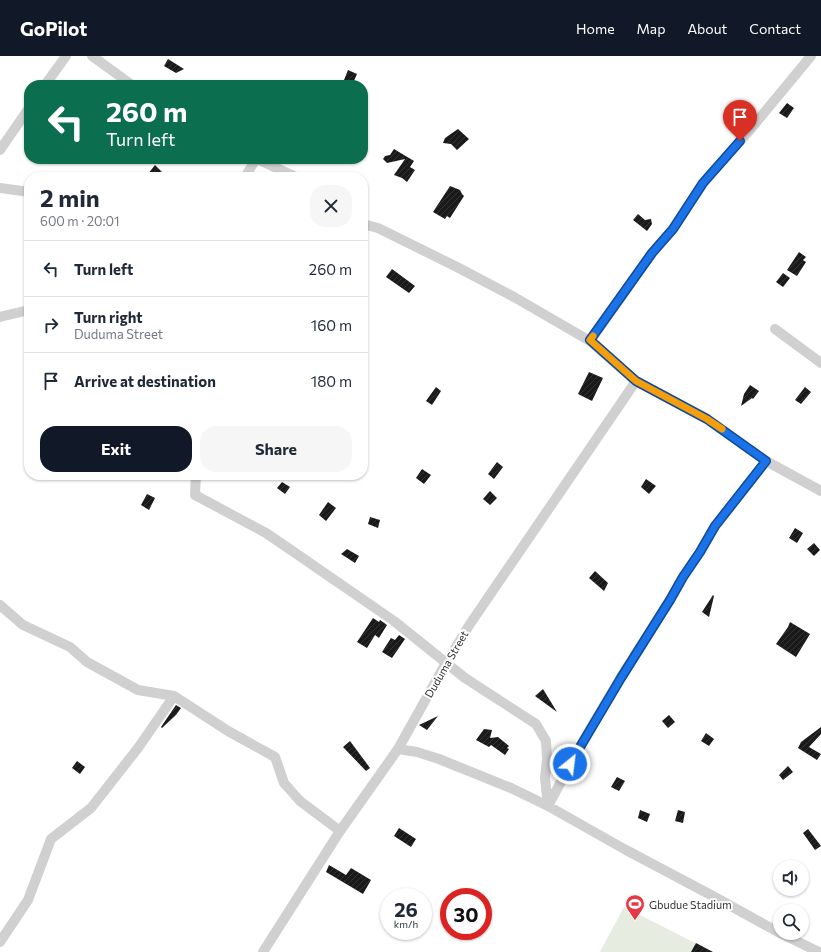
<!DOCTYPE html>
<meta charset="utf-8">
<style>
body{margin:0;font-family:Commissioner,sans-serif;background:#f6f6f7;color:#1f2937;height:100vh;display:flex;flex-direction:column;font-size:15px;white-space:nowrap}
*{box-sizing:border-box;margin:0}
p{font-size:13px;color:#747a83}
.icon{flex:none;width:22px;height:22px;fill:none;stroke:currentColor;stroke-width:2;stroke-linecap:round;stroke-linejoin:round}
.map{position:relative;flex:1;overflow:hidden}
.panel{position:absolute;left:24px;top:116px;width:344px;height:308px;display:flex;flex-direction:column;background:#fff;border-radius:16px;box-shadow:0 1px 3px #0004}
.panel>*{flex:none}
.hud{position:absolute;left:24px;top:24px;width:344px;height:84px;border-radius:16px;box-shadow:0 1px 3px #0004;background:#0b6e4f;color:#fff;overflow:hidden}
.tools{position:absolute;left:773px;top:804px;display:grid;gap:8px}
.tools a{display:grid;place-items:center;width:36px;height:36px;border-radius:50%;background:#fff;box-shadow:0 1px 3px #0004;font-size:20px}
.speed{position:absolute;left:380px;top:832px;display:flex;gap:8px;font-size:20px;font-weight:700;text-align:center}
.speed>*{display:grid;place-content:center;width:52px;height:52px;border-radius:50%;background:#fff;box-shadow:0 1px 3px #0004;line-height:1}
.speed small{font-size:10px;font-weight:400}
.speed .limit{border:6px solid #d22;background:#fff;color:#111}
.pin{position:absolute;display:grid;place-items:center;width:34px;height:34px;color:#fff;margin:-41px -17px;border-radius:50% 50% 50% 0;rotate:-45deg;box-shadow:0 0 4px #0007}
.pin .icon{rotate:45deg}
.me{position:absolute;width:44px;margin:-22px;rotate:29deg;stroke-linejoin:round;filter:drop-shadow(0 0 3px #0008)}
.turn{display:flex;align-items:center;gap:14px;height:84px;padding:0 16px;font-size:18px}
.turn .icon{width:52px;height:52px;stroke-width:2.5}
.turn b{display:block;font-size:28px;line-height:34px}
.round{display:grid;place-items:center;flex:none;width:42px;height:42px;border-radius:16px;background:#f6f6f7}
.headline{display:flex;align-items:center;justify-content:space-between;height:68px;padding:0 16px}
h1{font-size:24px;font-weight:700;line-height:30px}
.action{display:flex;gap:8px;margin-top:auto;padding:8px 16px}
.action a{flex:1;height:46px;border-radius:16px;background:#111827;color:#fff;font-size:16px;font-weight:700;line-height:46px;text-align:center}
.action a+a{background:#f6f6f7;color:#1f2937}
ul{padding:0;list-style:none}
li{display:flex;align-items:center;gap:12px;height:56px;padding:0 16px;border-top:1px solid #e0e1e3}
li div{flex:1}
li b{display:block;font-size:15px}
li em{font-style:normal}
header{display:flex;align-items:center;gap:24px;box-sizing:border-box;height:56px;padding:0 20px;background:#111827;color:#fff}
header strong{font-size:19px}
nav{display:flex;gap:22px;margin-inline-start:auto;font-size:14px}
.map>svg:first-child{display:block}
.grass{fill:#e6ecdf}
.building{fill:url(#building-hatch)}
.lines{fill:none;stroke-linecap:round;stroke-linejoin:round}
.street{stroke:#d0d0d0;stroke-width:10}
.route-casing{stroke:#114b97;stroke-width:10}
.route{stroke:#1a73e8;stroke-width:7}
.slow{stroke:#f59e0b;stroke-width:7}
.labels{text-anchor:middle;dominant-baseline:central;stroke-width:4;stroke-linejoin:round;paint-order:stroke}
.street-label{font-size:11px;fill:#333;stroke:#fff}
.poi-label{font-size:11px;fill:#333;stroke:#fff;text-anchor:start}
</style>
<header>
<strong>GoPilot</strong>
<nav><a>Home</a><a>Map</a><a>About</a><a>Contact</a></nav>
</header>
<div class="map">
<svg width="821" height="896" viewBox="0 0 821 896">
<defs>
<pattern id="building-hatch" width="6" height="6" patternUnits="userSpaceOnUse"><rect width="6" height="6" fill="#1a1a1a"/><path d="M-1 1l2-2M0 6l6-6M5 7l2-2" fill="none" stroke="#333"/></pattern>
</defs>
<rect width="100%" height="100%" fill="#fff"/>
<path class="grass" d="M624,851L713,896H600Z"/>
<path class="building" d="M168,3L184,13L176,17L164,10Z
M348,14L357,18L353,27L344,24Z
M787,47L794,52L787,62L779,57Z
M458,73L469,83L457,94L451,88L443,87L445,82Z
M394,93L414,105L410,111L415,114L407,126L402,122L394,119L405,103L387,107L383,103L385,100L390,99Z
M155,109L167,121L148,118Z
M450,130L460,134L462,138L464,140L450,162L447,160L445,163L433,156Z
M638,158L645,164L651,163L652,168L647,175L633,164Z
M799,196L806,201L803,204L806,206L797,220L787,214Z
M392,213L415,230L409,237L386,221Z
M783,217L790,222L783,231L776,226Z
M589,316L603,322L592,345L578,338Z
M750,329L759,335L753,343L752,342L741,350L744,338Z
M436,331L441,335L432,349L426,345Z
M805,331L811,336L801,348L795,344Z
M497,406L503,411L494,423L488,418Z
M422,413L431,419L424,428L416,422Z
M646,423L656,430L649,438L641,431Z
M282,426L290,431L285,438L277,432Z
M490,435L497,442L490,449L483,443Z
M147,438L155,442L149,454L141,449Z
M328,446L336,452L326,465L319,459Z
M370,461L380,464L378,472L368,468Z
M795,472L803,477L797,487L789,482Z
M814,487L820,494L814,500L807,493Z
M347,493L359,500L355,507L341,498Z
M595,515L608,527L604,535L589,522Z
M713,539L714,540L709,561L702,556Z
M373,562L379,566L380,564L387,569L379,582L375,579L367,592L357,586Z
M790,566L810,578L796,601L776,588L788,571Z
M399,579L405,583L392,602L382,596L391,582L395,584Z
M543,633L557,656L535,640Z
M176,649L181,652L176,659L162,672L161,671Z
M669,659L675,666L668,672L662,665Z
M438,660L427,674L419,669Z
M821,671V678L809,691L821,698L817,704L798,692L801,686Z
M484,673L492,674L490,682L498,681L509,690L507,692L509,693L505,699L491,689L489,691L476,684Z
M706,677L714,683L709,690L701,685Z
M350,685L370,712L366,715L343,691Z
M77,705L85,711L80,718L72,712Z
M788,710L793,716L783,724L779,719Z
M617,721L625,725L619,735L611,731Z
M640,754L650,758L647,766L638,762Z
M678,754L685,756L683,767L675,765Z
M399,772L416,783L411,791L394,780Z
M808,773L821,790L815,794L803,777Z
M329,809L346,819L351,812L371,824L363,838L326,816Z
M696,887L713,896H691Z"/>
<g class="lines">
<path class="street" d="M92,0L132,29
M45,29L66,0
M0,94L29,52
M257,103L296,121
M245,121L256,103
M0,132L29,136
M363,168L378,172L457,211L514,241L590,285L636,325L707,363L766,405L821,435
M0,261L29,254
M775,273L821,307
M590,285L652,197L673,173L703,127L749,75L811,0
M196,419L195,439L266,477L288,492L394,565L465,622L536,668L546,685L547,703L545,722L548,750
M0,549L23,569L70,591L87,606L138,634L174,640L228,675L275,701L284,727L300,745L340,775
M398,693L417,696L439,703L511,732L548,750L626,794L711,839L780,877
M548,750L583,685L621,621L670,544L683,521L700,496L715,470L766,405
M780,877L819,896
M0,886L28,844L51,783L91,752L138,692L174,640
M263,896L340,775L398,693L446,607L470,568L636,325"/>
</g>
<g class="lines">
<g class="route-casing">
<path id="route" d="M570,708L621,622L670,544L683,521L700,496L715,470L766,405L707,363L636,325L590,284L652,197L673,173L703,127L740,85"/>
</g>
<use href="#route" class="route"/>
<path class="slow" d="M593,280L590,284L636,325L707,363L722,373"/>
</g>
<defs>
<g id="stadium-pin" transform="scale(1)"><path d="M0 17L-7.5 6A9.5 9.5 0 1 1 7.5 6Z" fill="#e63946" stroke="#fff"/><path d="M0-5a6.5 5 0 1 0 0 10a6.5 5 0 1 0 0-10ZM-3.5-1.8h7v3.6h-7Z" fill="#fff"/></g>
</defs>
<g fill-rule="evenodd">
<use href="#stadium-pin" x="635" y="848"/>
</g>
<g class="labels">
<g class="street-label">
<text transform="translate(446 608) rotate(-60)">Duduma Street</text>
</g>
<g class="poi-label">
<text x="649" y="848">Gbudue Stadium</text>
</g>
</g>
</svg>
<div class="tools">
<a><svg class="icon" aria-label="sound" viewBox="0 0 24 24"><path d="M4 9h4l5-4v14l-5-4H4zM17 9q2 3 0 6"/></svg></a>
<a><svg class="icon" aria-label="search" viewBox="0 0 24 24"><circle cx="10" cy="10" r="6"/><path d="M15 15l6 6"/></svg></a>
</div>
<div class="speed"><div>26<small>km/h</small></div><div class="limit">30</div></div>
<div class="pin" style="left:740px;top:85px;background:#d93025"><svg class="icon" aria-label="arrive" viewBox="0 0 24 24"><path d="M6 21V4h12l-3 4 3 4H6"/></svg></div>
<svg class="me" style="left:570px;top:708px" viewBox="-20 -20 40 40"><circle r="17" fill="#1a73e8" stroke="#fff" stroke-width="3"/><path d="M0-11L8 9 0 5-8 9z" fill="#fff"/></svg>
<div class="hud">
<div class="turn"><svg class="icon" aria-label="left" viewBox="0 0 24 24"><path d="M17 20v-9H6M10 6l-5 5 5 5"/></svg><div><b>260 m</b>Turn left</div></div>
</div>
<section class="panel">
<div class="headline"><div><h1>2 min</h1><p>600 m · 20:01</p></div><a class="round"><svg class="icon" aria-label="close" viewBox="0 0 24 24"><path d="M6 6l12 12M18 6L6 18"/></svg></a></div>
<ul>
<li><svg class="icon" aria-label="left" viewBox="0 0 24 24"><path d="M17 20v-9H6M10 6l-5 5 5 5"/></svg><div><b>Turn left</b></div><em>260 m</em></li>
<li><svg class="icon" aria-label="right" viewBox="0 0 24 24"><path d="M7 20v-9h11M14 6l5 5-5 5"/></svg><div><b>Turn right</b><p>Duduma Street</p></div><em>160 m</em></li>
<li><svg class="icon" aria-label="arrive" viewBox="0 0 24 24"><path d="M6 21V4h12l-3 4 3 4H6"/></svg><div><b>Arrive at destination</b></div><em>180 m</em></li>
</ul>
<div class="action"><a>Exit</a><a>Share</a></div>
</section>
</div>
